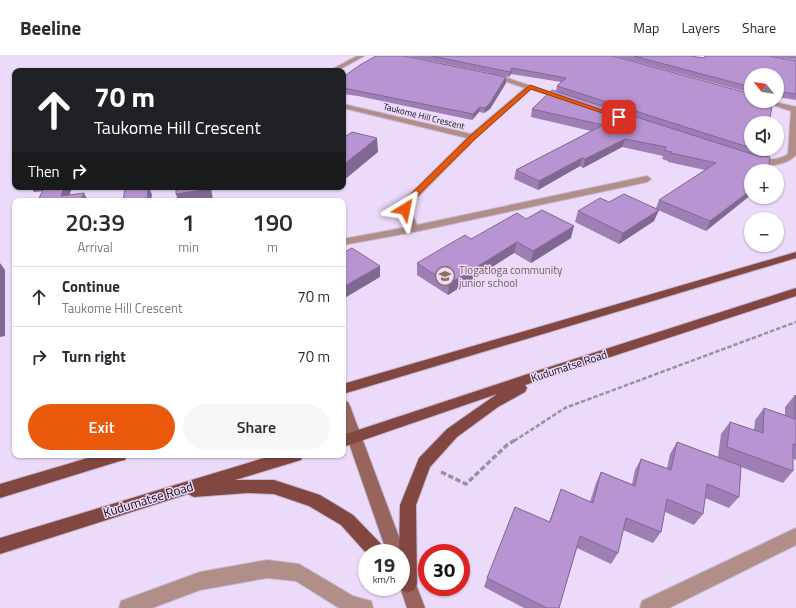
<!DOCTYPE html>
<meta charset="utf-8">
<style>
body{margin:0;font-family:"Titillium Web",sans-serif;background:#f7f7f7;color:#2b2b33;height:100vh;display:flex;flex-direction:column;font-size:15px;white-space:nowrap}
*{box-sizing:border-box;margin:0}
p{font-size:13px;color:#7c7c81}
.icon{flex:none;width:22px;height:22px;fill:none;stroke:currentColor;stroke-width:2;stroke-linecap:round;stroke-linejoin:round}
.map{position:relative;flex:1;overflow:hidden}
.sheet{position:absolute;left:12px;top:142px;width:334px;height:260px;display:flex;flex-direction:column;background:#fff;border-radius:8px;box-shadow:0 1px 3px #0004}
.sheet>*{flex:none}
.hud{position:absolute;left:12px;top:12px;width:334px;height:122px;border-radius:8px;box-shadow:0 1px 3px #0004;background:#202124;color:#fff;overflow:hidden}
.needle{width:26px;rotate:300deg}
.fabs{position:absolute;left:744px;top:12px;display:grid;gap:8px}
.fabs a{display:grid;place-items:center;width:40px;height:40px;border-radius:50%;background:#fff;box-shadow:0 1px 3px #0004;font-size:20px}
.speed{position:absolute;left:358px;top:488px;display:flex;gap:8px;font-size:20px;font-weight:700;text-align:center}
.speed>*{display:grid;place-content:center;width:52px;height:52px;border-radius:50%;background:#fff;box-shadow:0 1px 3px #0004;line-height:1}
.speed small{font-size:10px;font-weight:400}
.speed .limit{border:6px solid #d22;background:#fff;color:#111}
.pin{position:absolute;display:grid;place-items:center;width:34px;height:34px;color:#fff;margin:-17px;border-radius:8px;box-shadow:0 2px 6px #0006}
.me{position:absolute;width:44px;margin:-22px;rotate:35deg;stroke-linejoin:round;filter:drop-shadow(0 0 3px #0008)}
.turn{display:flex;align-items:center;gap:14px;height:84px;padding:0 16px;font-size:18px}
.turn .icon{width:52px;height:52px;stroke-width:2.5}
.turn b{display:block;font-size:28px;line-height:34px}
.then{display:flex;align-items:center;height:38px;padding:0 16px;background:#0003;gap:8px;font-size:15px}
.eta{display:flex;justify-content:space-evenly;align-items:center;height:68px;text-align:center}
.eta b{font-size:24px;font-weight:600;line-height:28px}
.button{display:flex;gap:8px;margin-top:auto;padding:8px 16px}
.button a{flex:1;height:46px;border-radius:24px;background:#ea580c;color:#fff;font-size:16px;font-weight:600;line-height:46px;text-align:center}
.button a+a{background:#f7f7f7;color:#2b2b33}
ul{padding:0;list-style:none}
li{display:flex;align-items:center;gap:12px;height:60px;padding:0 16px;border-top:1px solid #e1e1e2}
li div{flex:1}
li b{display:block;font-size:15px}
li em{font-style:normal}
header{display:flex;align-items:center;gap:24px;box-sizing:border-box;height:56px;padding:0 20px;background:#fff;border-bottom:1px solid #e1e1e2}
header strong{font-size:19px}
nav{display:flex;gap:22px;margin-inline-start:auto;font-size:14px}
.map>svg:first-child{display:block}
.lines{fill:none;stroke-linecap:round;stroke-linejoin:round}
.street-casing{stroke:#c8b9d5;stroke-width:2}
.secondary-casing{stroke:#c8b9d5;stroke-width:2}
.primary-casing{stroke:#c8b9d5;stroke-width:2}
.path-far1{stroke:#9b8ea6;stroke-width:2.5;stroke-dasharray:4.5 2;stroke-linecap:butt}
.path{stroke:#9b8ea6;stroke-width:3.5;stroke-dasharray:5.5 2.5;stroke-linecap:butt}
.street{fill:#b18e88;fill-rule:evenodd}
.secondary{fill:#97655e;fill-rule:evenodd}
.primary{fill:#824740;fill-rule:evenodd}
.wall{fill:#9e7fb5}
.shaded-wall{fill:#816893}
.building{fill:#b894d2;stroke:#816893}
.route{fill:#ea580c;stroke:#983908}
.labels{text-anchor:middle;dominant-baseline:central;stroke-width:3;stroke-linejoin:round;paint-order:stroke}
.far-street-label{font-size:9px;fill:#120c17;stroke:#ebdaf9}
.education-label{font-size:11px;fill:#785e54;stroke:#ebdaf9;text-anchor:start}
.street-label{font-size:11px;fill:#120c17;stroke:#ebdaf9}
.near-street-label{font-size:13px;fill:#120c17;stroke:#ebdaf9}
</style>
<header>
<strong>Beeline</strong>
<nav><a>Map</a><a>Layers</a><a>Share</a></nav>
</header>
<div class="map">
<svg width="796" height="552" viewBox="0 0 796 552">
<rect width="100%" height="100%" fill="#ebdaf9"/>
<g class="lines">
<g class="street-casing">
<path id="street" d="M357,0H364L337,15H329Z
M492,17L567,42L564,44L531,33L475,83L410,149V153L417,169L647,120L651,123L647,126L414,176L343,189V183L408,171L400,153V148L467,82L343,52V48L471,78L525,32L490,20L489,19Z
M761,45H771L796,51V99C787,109 760,114 750,105C757,100 774,108 788,98L791,55Z
M796,472V489L669,552H640L642,545Z
M267,504L299,508L353,540L371,545L373,552H339L296,525L267,522L200,534L152,552H119L121,545L200,516Z"/>
</g>
<g class="secondary-casing">
<path id="secondary" d="M343,345L348,346L350,350L405,497L401,503V497H387L343,370Z
M405,512L411,515L425,552H407L400,531H401V514Z"/>
</g>
<g class="primary-casing">
<path id="primary" d="M796,196V202L343,338V328Z
M796,232V240L525,329L527,332L525,336L498,351L457,381L430,411L416,449L417,528L414,534L408,537L402,534L400,531L401,497H399L400,449L419,402L447,373L497,338L343,391V379L540,314Z
M98,399H127L125,404L120,405L0,442V428Z
M274,399H303L301,404L235,424H274L320,439L353,459L384,491L387,497L367,498L341,469L309,450L274,438L247,437L194,441L188,438L0,498V482Z"/>
</g>
<path class="path-far1" d="M514,385L565,352L796,266"/>
<path class="path" d="M441,416L466,428L507,389L515,384"/>
<use href="#street" class="street"/>
<use href="#secondary" class="secondary"/>
<use href="#primary" class="primary"/>
</g>
<path class="wall" d="M407,0H613L751,67V93H771L770,96L768,101L751,115L706,175L658,154L654,165L619,188L575,166L578,155L609,146L656,152L659,144L705,114L668,106V105L662,103L663,100L622,91L583,112L580,110L538,134L514,123L516,114L591,75L531,61L532,53L556,35L557,30L561,26L511,18L509,21Z
M615,0H691L704,2L796,5V44L777,41V19H751V37Z
M771,0H796V4Z
M343,21L506,27L490,53L484,57L479,56L472,64L358,40L343,38Z
M526,163L571,182L531,207L514,197L448,239L417,219V207L471,183Z
M795,339L796,340V404L793,403V415L783,427L741,411L739,441L729,452L705,442L703,458L694,469L665,456L661,476L653,487L623,474L618,497L611,508L577,492L559,552H524L484,531L487,522L549,466L561,433L590,446L596,427L601,416L632,428L635,414L641,403L667,412L670,398L677,386L718,401L721,378L730,366L754,374L755,364L764,352L785,359V351Z"/>
<path class="shaded-wall" d="M512,12L511,18L509,21L510,16Z
M506,21V27L490,53L484,57L485,52Z
M480,51L479,56L472,64L473,58Z
M377,82L378,96L343,125V109Z
M625,83L622,91L583,112L585,103Z
M582,102L580,110L538,134L539,125Z
M31,131H50L52,134L34,136Z
M64,131H72L68,145L61,140Z
M148,131H149L152,139L151,145H147Z
M210,131H211L213,144L207,145H178L176,138Z
M751,134V139L706,175L710,165Z
M84,137L88,145H80Z
M659,154L654,165L619,188L623,177Z
M574,170L571,182L531,207L533,195Z
M517,186L514,197L448,239L449,228Z
M0,207L5,214V280L0,281Z
M380,210V221L343,243V231Z"/>
<path class="building" d="M376,0H404L506,21L490,47L485,52L480,51L473,58L343,32V21L360,9Z
M432,0H613L751,38V45H773L769,67H751V92L557,30L566,22L512,12L510,16Z
M634,0H691L704,2L705,0H769L796,5V38L777,35V19H751V31Z
M552,34L758,100L770,101L768,115H751V134L710,165L659,144L716,107L671,97L672,96L665,95L666,91L625,83L585,103L582,102L539,125L516,114L603,69L532,53Z
M352,76L377,82L343,109V82Z
M755,93H771L770,96L762,95Z
M44,131H64L61,140L84,137L80,145H38Z
M134,131H148L147,145H123L125,132Z
M176,131H210V133L176,138Z
M624,138L659,154L623,177L578,155L600,142L609,146Z
M542,154L574,170L533,195L517,186L449,228L417,207L465,179L471,183L517,157L526,163Z
M352,192L380,210L343,231V197Z
M795,339L796,340V389L793,388V415L727,391L730,366L763,377L764,352L795,363Z
M677,386L741,410L739,441L707,428L703,458L667,443L661,476L626,462L618,497L580,480L559,552H547L487,522L515,451L550,466L561,433L593,447L601,416L635,430L641,403L671,414Z"/>
<path class="route" d="M530,29L622,61L617,62L531,33L475,83L409,148L407,155H402L403,146L470,80Z"/>
<defs>
<g id="school-ring" transform="scale(1)"><circle r="9.5" fill="#ebdaf9" stroke="#8d6e63" stroke-width="1.5"/><path d="M0-5L7-2L0 1L-7-2ZM-4 1L0 2.5L4 1V4Q0 6-4 4Z" fill="#8d6e63"/></g>
</defs>
<g fill-rule="evenodd">
<use href="#school-ring" x="445" y="220"/>
</g>
<g class="labels">
<g class="far-street-label">
<text transform="translate(424 60) rotate(14)">Taukome Hill Crescent</text>
</g>
<g class="education-label">
<text x="459" y="214">Tlogatloga community<tspan x="459" dy="13">junior school</tspan></text>
</g>
<g class="street-label">
<text transform="translate(569 310) rotate(-18)">Kudumatse Road</text>
</g>
<g class="near-street-label">
<text transform="translate(148 443) rotate(-17)">Kudumatse Road</text>
</g>
</g>
</svg>
<div class="fabs">
<a><svg class="needle" viewBox="-14 -14 28 28"><path d="M0-13l5 13h-10z" fill="#e53935"/><path d="M0 13l5-13h-10z" fill="#7c7c81"/></svg></a>
<a><svg class="icon" aria-label="sound" viewBox="0 0 24 24"><path d="M4 9h4l5-4v14l-5-4H4zM17 9q2 3 0 6"/></svg></a>
<a>+</a>
<a>−</a>
</div>
<div class="speed"><div>19<small>km/h</small></div><div class="limit">30</div></div>
<div class="pin" style="left:619px;top:61px;background:#d93025"><svg class="icon" aria-label="arrive" viewBox="0 0 24 24"><path d="M6 21V4h12l-3 4 3 4H6"/></svg></div>
<svg class="me" style="left:405px;top:153px" viewBox="-20 -20 40 40"><path d="M0-17L14 15 0 8-14 15z" fill="#ea580c" stroke="#fff" stroke-width="4"/></svg>
<div class="hud">
<div class="turn"><svg class="icon" aria-label="ahead" viewBox="0 0 24 24"><path d="M12 20V5M6 11l6-6 6 6"/></svg><div><b>70 m</b>Taukome Hill Crescent</div></div>
<div class="then">Then<svg class="icon" aria-label="right" viewBox="0 0 24 24"><path d="M7 20v-9h11M14 6l5 5-5 5"/></svg></div>
</div>
<section class="sheet">
<div class="eta">
<div><b>20:39</b><p>Arrival</p></div>
<div><b>1</b><p>min</p></div>
<div><b>190</b><p>m</p></div>
</div>
<ul>
<li><svg class="icon" aria-label="ahead" viewBox="0 0 24 24"><path d="M12 20V5M6 11l6-6 6 6"/></svg><div><b>Continue</b><p>Taukome Hill Crescent</p></div><em>70 m</em></li>
<li><svg class="icon" aria-label="right" viewBox="0 0 24 24"><path d="M7 20v-9h11M14 6l5 5-5 5"/></svg><div><b>Turn right</b></div><em>70 m</em></li>
</ul>
<div class="button"><a>Exit</a><a>Share</a></div>
</section>
</div>
